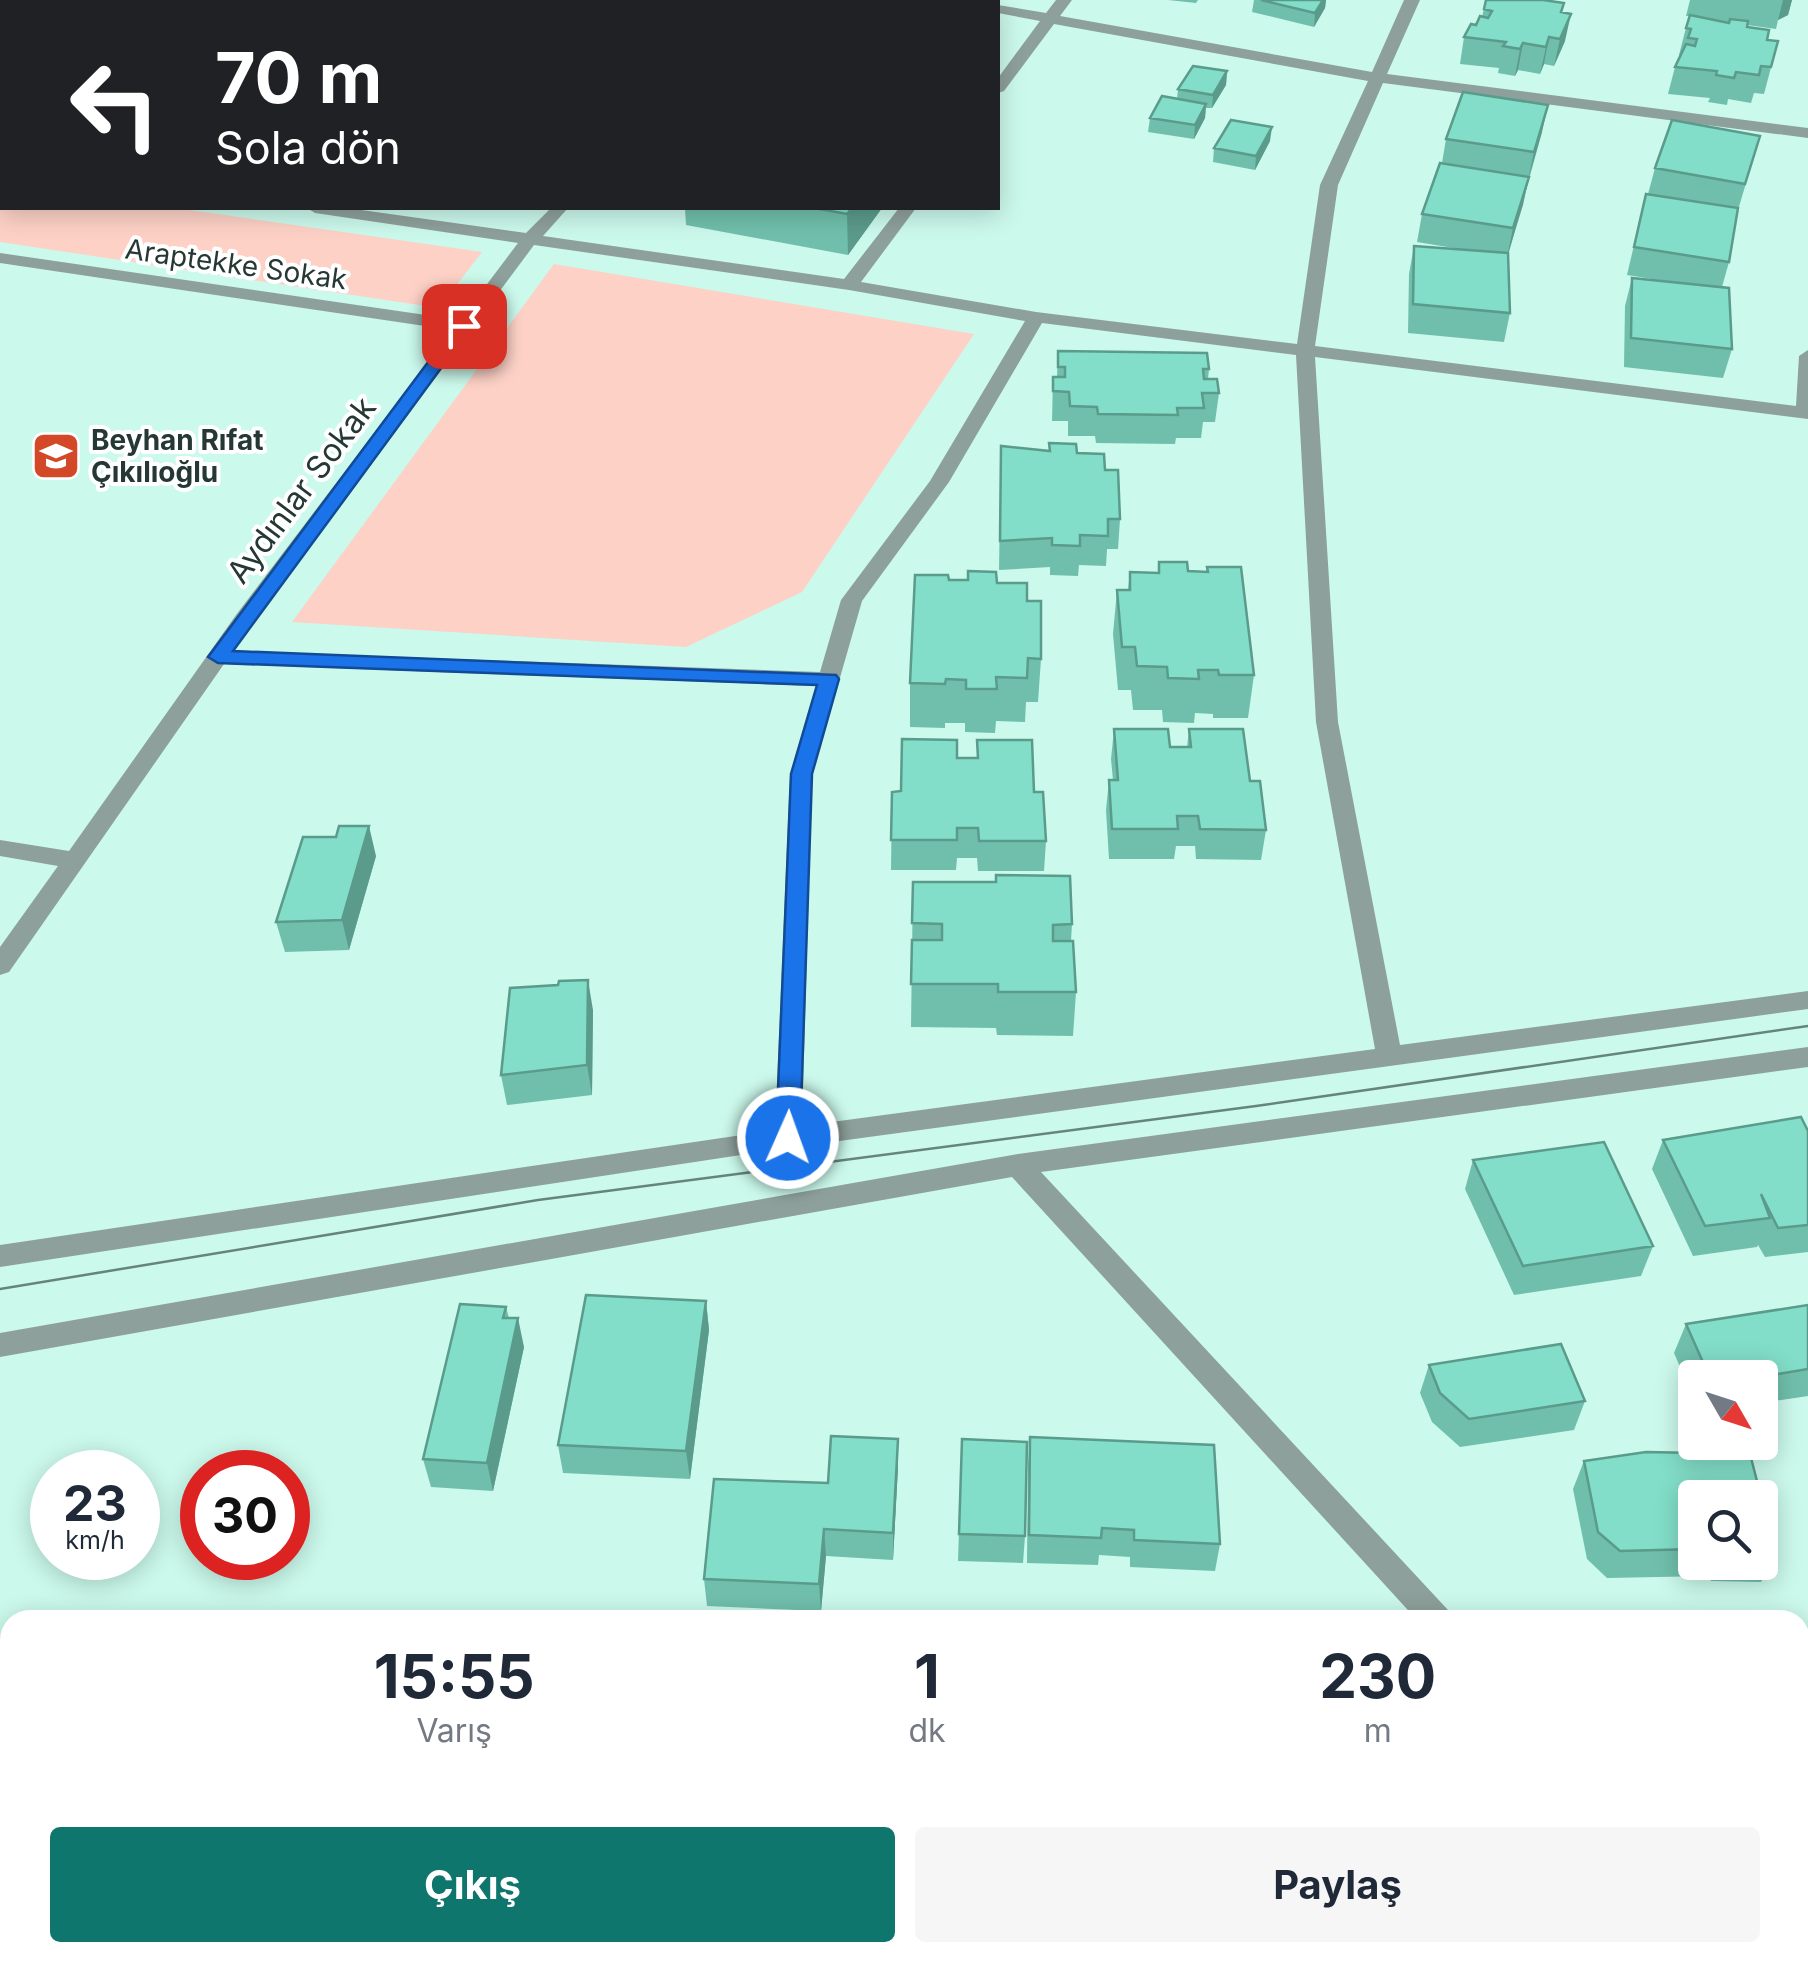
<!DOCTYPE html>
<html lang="tr">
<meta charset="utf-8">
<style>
body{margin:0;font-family:Inter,sans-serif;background:#f6f6f7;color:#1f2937;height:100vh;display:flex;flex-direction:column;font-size:38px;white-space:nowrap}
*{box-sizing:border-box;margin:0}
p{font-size:32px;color:#747a83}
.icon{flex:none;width:55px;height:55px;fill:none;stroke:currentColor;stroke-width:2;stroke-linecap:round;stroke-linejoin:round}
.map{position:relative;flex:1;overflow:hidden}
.side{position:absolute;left:0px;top:1610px;width:1810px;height:352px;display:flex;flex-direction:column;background:#fff;border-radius:30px 30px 0 0;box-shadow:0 5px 25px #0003}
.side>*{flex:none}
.top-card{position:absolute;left:0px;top:0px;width:1000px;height:210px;box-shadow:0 5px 25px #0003;background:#202124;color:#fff;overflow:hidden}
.needle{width:65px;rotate:129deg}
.controls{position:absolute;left:1678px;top:1360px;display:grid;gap:20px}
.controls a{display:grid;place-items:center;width:100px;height:100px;border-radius:10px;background:#fff;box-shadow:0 5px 25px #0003;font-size:50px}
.speed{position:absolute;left:30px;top:1450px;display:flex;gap:20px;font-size:50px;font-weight:700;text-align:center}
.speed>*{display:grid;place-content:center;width:130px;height:130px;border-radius:50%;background:#fff;box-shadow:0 5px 25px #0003;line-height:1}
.speed small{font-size:25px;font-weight:400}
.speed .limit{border:15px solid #d22;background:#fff;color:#111}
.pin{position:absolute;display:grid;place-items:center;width:85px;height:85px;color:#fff;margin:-42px;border-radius:20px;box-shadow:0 5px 15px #0006}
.me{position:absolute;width:110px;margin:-55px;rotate:2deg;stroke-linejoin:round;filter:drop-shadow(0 0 8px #0008)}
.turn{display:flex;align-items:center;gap:35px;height:210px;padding:0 50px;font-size:45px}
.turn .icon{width:130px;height:130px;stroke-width:2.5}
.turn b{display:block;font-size:70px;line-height:85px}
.eta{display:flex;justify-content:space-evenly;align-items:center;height:170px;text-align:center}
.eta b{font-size:60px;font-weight:700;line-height:70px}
.primary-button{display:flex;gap:20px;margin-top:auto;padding:20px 50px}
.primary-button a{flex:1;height:115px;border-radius:10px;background:#0f766e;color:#fff;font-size:40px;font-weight:700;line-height:115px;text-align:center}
.primary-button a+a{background:#f6f6f7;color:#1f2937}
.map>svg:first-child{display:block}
.green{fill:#fdd1c6}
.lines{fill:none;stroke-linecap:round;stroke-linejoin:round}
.minor{fill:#8ea09b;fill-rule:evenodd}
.tram{stroke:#67847c;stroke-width:2.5}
.wall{fill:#70bfac;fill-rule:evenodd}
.shaded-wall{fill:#5b9b8c}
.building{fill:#82dec8;stroke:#5b9b8c;stroke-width:2.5}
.route{fill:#1a73e8;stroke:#114b97;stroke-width:2.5}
.labels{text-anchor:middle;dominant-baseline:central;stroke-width:8;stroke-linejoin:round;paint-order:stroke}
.far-street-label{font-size:28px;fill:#263834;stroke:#fff}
.far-poi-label{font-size:28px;font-weight:bold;fill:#263834;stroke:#fff;text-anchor:start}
.street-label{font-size:32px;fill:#263834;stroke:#fff}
</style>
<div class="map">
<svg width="1808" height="1962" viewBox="0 0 1808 1962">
<rect width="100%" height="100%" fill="#cbf9ec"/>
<path class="green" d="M0,182L2,208H175L482,252L439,308L0,242Z
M554,264L974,334L802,592L686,647L292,622Z"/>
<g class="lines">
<path class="minor" d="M95,0H124L126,2H97Z
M942,0H970L972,2H944Z
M1056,0H1072L1060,16L1372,72L1404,0H1420L1387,74L1808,128V138L1383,83L1338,185L1315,346L1796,406L1799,356L1808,350V419L1315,357L1338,722L1400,1045L1808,991V1009L788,1148L0,1267V1245L775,1130L790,775L816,686L224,664L9,972L0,975V947L58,866L0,856V840L69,851L236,615L452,330L0,263V253L460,320L518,243L315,213L307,208H347L526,233L551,208H568L543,236L844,279L899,208H916L861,282L1036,312L1297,344L1320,185L1368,81L1054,24L1004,91L998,93V78L1040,21L998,13V5L1046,13ZM534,245L849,290L1025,321L930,481L841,600L820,672L233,651ZM1042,323L1296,355L1316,722L1375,1049L802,1126L812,775L862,601L949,482Z
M2,97V108L0,109V98Z
M0,156H2V166H0Z
M1808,1047V1067L1041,1172L1448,1610L1453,1620H1417L1012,1177L0,1357V1333L1018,1154Z
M0,1651H10V1681H0Z
M1800,1749H1808V1781H1800Z"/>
<path class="tram" d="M0,1289L538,1200L1256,1106L1808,1026"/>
</g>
<path class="wall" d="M126,0H326L323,2H122Z
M534,0H679L676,2H531Z
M1168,0H1198L1196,3Z
M1254,0H1326L1325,8L1314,27L1252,12Z
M1486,0H1549L1562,13L1565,41L1554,66L1544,64L1540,74L1518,70L1515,76L1498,73L1499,68L1460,64L1464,37L1482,17Z
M1690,0H1792L1788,15L1778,20L1776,29L1747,25V27L1767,40L1778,41L1764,94L1754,93L1751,103L1728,99L1727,105L1708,102L1710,98L1668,94L1675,67L1680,55H1679L1689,16H1686Z
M1227,71L1226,85L1212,108H1206L1205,118L1194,139L1148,132L1150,118L1177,99L1178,89Z
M1542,132L1508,256L1510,313L1504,342L1408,333L1409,274L1414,246L1466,250L1417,242L1422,214L1442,163L1446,139Z
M1760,136L1738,210L1729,262L1722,287L1732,349L1723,378L1624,367L1625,306L1632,278L1665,281L1627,275L1646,194H1648L1655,168Z
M1270,141L1255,170L1213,162L1214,148Z
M685,208H882L848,255L686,225Z
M1058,351L1209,369L1208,379L1219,393L1215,422H1203L1201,438H1176L1175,444L1096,443L1095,436H1068V421H1052L1053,377H1057Z
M1049,443L1077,453L1105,470L1120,519L1118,549H1107L1106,566L1079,565L1078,576L1050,575V567L999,570L1001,446L1049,451Z
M1159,562L1188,571L1206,572L1207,567L1254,675L1248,718H1213V714L1195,713L1194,723L1163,722L1162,710H1133L1131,690H1118L1113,634L1117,590H1128L1130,572L1158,573Z
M949,580L997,583L1027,601L1041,659L1038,702H1026L1025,722L996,721L995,733L965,732V723H945V728L910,727V683Z
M1114,729L1170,747H1187L1189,729L1250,781L1266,830L1261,860L1196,859L1195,846H1176L1174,859H1109L1106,810L1109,780H1113L1111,759Z
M977,740L1034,792L1046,841L1044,871H978L977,858H957L956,870H891L892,792L901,791L957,758H977Z
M376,856L349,950L285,952L276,922Z
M913,882L1072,924L1071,941L1076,992L1073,1036L997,1035L996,1028L911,1027Z
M593,1010L592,1095L507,1105L501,1075Z
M1808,1131V1252L1765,1257L1758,1245L1757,1247L1693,1256L1652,1169L1663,1140Z
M1473,1160L1653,1246L1641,1276L1514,1295L1465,1189Z
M706,1301L709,1330L690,1479L563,1473L558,1445Z
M1808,1305V1396L1760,1403V1378H1695V1401L1674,1353L1686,1324Z
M506,1307L509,1318L524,1347L493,1491L431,1487L423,1459Z
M1429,1365L1585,1401L1574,1430L1460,1447L1432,1422L1420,1393Z
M1030,1437L1220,1544L1215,1571L1130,1567V1557L1099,1555L1098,1565L1027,1563L1028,1465Z
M898,1439V1467L893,1560L826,1556L821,1611L707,1606L704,1579Z
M962,1439L1025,1536L1023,1563L958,1561Z
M1646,1452L1750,1454L1776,1555L1761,1582L1711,1581L1709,1576L1607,1578L1587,1559L1573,1489L1584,1461ZM1695,1498H1760V1562H1695Z
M1212,1952H1407L1408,1962H1213Z
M1474,1952H1696L1698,1962H1475Z"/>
<path class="shaded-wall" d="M288,0H326L323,2H289Z
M651,0H679L676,2H650Z
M1323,0H1326L1325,8L1314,27L1315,13Z
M1783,0H1792L1788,15L1778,20Z
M1571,14L1565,41L1554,66L1560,39Z
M1549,37L1544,64L1540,74L1546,47Z
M1523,43L1518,70L1515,76L1520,49Z
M1227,71L1226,85L1212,108L1213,95Z
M1206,104L1205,118L1194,139L1195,125Z
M1548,105L1542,132L1528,180L1534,152Z
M1272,127L1270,141L1255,170L1256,156Z
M1529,177L1523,205L1507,257L1513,228Z
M852,208H882L848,255L847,214Z
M369,826L376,856L349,950L342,920Z
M588,980L593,1010L592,1095L587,1065Z
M706,1301L709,1330L690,1479L686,1451Z
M518,1318L524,1347L493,1491L487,1463Z
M898,1439V1467L893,1560V1533Z
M824,1529L826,1556L821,1611L819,1584Z"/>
<path class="building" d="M126,0H228L242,2H122Z
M534,0H593L607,2H531Z
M1261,0H1323L1315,13Z
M1486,0H1543L1564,3L1561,12L1571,14L1560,39L1549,37L1546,47L1523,43L1520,49L1503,46L1506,42L1464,37L1471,24L1476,25L1480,16L1488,18L1492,11L1484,9Z
M1690,15L1729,23L1730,19L1748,21L1747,27L1769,30L1767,40L1778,41L1771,67L1761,66L1759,75L1736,72L1734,78L1716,75L1717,71L1675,67L1686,44L1695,46L1697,39L1688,38L1691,29L1686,28Z
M1193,66L1227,71L1213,95L1178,89Z
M1463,92L1548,105L1534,152L1446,139Z
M1162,96L1206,104L1195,125L1150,118Z
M1231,120L1272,127L1256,156L1214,148Z
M1672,120L1760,136L1745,184L1655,168Z
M1440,163L1529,177L1513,228L1422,214Z
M1646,194L1738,208L1729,262L1634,247Z
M814,208H852L847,214Z
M1414,246L1508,253L1510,313L1413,304Z
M1632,278L1729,288L1732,349L1631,338Z
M1058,351L1207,353L1209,369H1203L1204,379H1217L1219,393H1202L1204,408H1177L1178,415L1098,414L1097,407L1070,406L1069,392L1053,391V377H1065V367H1058Z
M1049,443L1076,444L1077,453L1104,454L1105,470H1118L1120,519H1108V536L1080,535V546L1052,545V538L1000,541L1001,446L1050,451Z
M1159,562H1187L1188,571L1208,572L1207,567H1241L1254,675H1219L1218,670H1198L1199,679L1168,678L1167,667L1137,666L1135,647H1122L1117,590H1130V572L1159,573Z
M968,571L996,572L997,583H1027V601H1041V659L1028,658L1027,678L996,677L997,689H966V680L946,679L945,684L910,683L915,575H948L949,580H968Z
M1114,729H1168L1170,747H1191L1189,729H1243L1250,781H1260L1266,830L1200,829L1198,816H1177L1178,829H1112L1109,780H1118Z
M902,739L957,740V758H978L977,740H1032L1034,792H1043L1046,841H979L978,828H957V840H891L892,792L901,791Z
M339,826H369L342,920L276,922L303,837H336Z
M996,875L1070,876L1072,924L1053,925V941H1073L1076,992H998V984H911L912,940H942V924L912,923L913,882H996Z
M588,980L587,1065L501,1075L510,988L558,985L559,981Z
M1801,1117L1808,1131V1225L1778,1228L1761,1194L1770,1218L1705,1226L1663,1140Z
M1604,1142L1653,1246L1523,1266L1473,1160Z
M586,1295L706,1301L686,1451L558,1445Z
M460,1304L506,1307L503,1318H518L487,1463L423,1459Z
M1808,1305V1369L1753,1378H1710L1686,1324Z
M1561,1344L1585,1401L1469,1419L1440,1393L1429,1365Z
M831,1436L898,1439L893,1533L824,1529L819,1584L704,1579L714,1479L828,1483Z
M1030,1437L1214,1445L1220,1544L1134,1540V1530L1102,1528L1101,1538L1029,1535Z
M962,1439L1027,1442L1025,1536L959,1534Z
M1646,1452L1750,1454L1776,1555H1760V1498H1695V1549L1620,1551L1598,1532L1584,1461Z
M1219,1952H1407L1408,1962H1350L1220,1957Z
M1488,1952H1696L1698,1962L1489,1957Z"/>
<path class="route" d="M458,322L472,326L233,651L836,675L839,679L812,774L800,1138L797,1144H779L776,1138L791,774L817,685L218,663L208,657Z"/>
<defs>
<g id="school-square" transform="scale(2.5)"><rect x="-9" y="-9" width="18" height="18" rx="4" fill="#d34928" stroke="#fff"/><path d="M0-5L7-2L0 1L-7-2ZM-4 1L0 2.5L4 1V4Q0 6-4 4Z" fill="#fff"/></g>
</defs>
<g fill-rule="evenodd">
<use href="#school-square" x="56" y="456"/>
</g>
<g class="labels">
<g class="far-street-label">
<text transform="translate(236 264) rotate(8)">Araptekke Sokak</text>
</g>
<g class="far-poi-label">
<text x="91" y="440">Beyhan Rıfat<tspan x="91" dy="32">Çıkılıoğlu</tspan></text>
</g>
<g class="street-label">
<text transform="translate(301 490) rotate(-53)">Aydınlar Sokak</text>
</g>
</g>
</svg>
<div class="controls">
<a><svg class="needle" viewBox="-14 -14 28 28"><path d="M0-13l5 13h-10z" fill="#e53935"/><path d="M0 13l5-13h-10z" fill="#747a83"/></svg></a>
<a><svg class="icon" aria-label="search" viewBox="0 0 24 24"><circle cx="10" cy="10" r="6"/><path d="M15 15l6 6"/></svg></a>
</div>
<div class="speed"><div>23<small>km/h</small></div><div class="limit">30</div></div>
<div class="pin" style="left:464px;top:326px;background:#d93025"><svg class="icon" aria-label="arrive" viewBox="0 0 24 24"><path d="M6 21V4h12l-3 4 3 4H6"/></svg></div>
<svg class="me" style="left:788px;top:1138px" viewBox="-20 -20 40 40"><circle r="17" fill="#1a73e8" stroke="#fff" stroke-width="3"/><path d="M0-11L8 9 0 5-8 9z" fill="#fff"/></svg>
<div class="top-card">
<div class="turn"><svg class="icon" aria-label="left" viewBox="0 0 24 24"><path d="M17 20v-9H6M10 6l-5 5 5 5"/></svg><div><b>70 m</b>Sola dön</div></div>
</div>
<section class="side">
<div class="eta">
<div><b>15:55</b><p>Varış</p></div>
<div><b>1</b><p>dk</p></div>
<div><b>230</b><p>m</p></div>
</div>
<div class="primary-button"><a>Çıkış</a><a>Paylaş</a></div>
</section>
</div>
